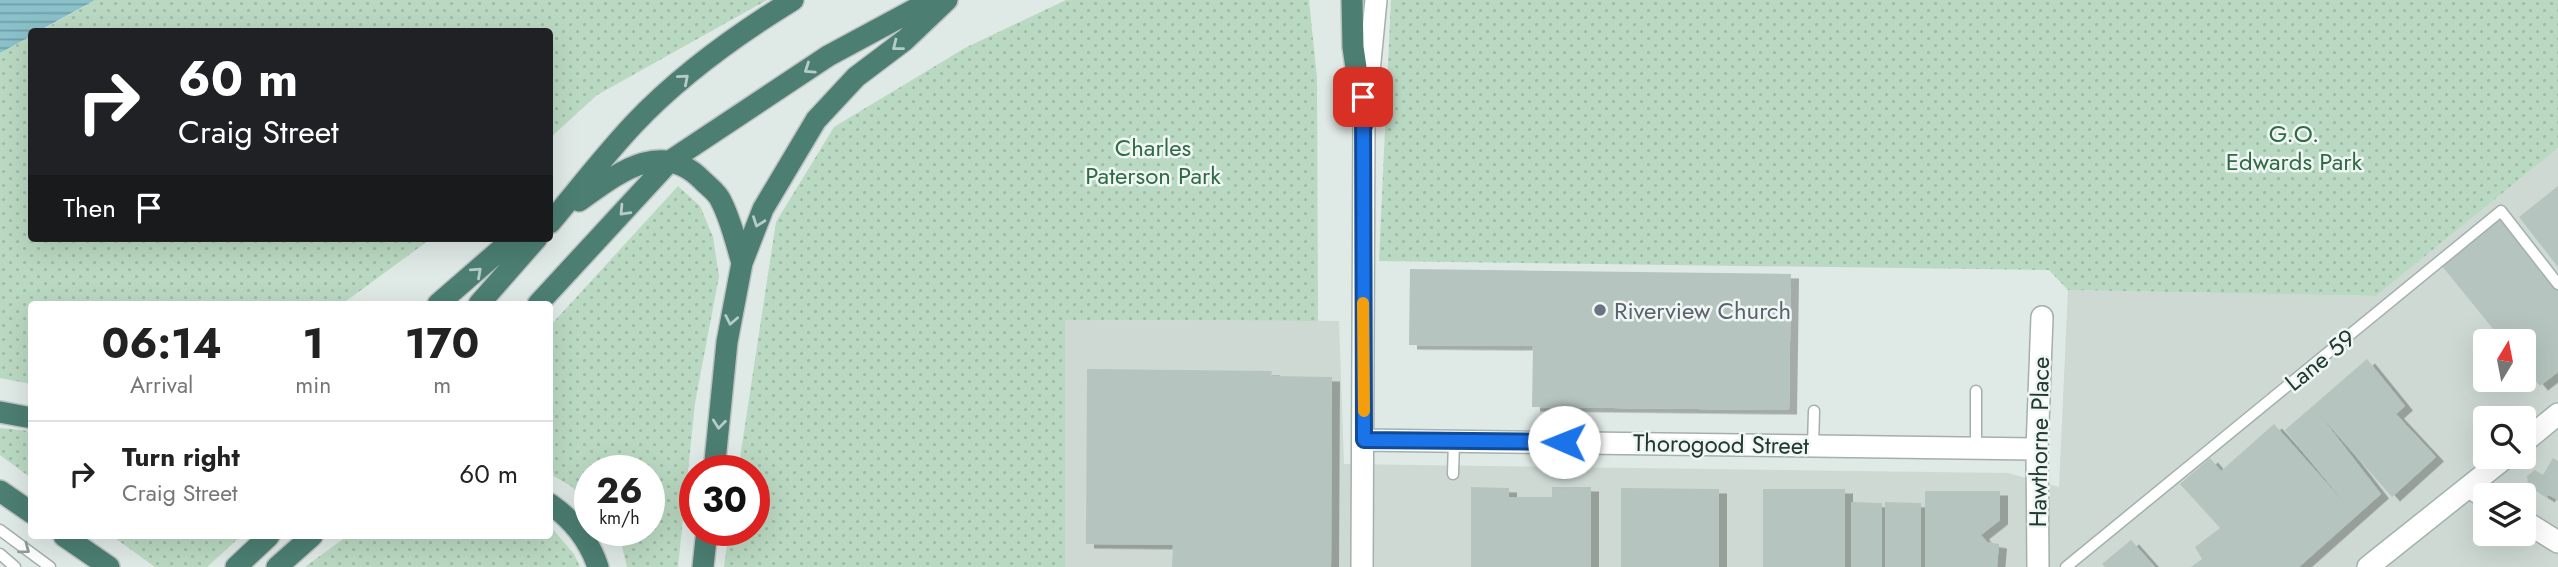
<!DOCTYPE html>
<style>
body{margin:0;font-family:Jost,sans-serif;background:#f6f6f6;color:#222;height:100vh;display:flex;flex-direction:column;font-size:26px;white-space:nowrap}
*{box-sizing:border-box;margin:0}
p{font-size:23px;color:#767676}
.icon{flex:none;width:38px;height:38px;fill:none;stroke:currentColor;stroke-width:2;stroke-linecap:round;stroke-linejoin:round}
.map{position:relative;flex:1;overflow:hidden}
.side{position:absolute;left:28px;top:301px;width:525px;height:238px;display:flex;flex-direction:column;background:#fff;border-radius:7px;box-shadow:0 7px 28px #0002}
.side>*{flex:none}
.top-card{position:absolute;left:28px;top:28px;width:525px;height:214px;border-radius:7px;box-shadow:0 7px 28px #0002;background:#202124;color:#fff;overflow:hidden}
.needle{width:46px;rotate:10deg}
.controls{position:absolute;left:2473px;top:329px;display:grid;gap:14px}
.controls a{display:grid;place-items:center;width:63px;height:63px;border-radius:7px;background:#fff;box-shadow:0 7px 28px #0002;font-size:35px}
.speed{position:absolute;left:574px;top:455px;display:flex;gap:14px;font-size:35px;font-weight:700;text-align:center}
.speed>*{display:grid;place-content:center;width:91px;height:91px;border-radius:50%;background:#fff;box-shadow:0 7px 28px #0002;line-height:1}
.speed small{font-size:18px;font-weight:400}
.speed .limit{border:10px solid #d22;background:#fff;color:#111}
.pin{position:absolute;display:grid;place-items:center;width:60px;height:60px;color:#fff;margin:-30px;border-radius:14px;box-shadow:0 4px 10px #0006}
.me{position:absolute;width:77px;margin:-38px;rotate:271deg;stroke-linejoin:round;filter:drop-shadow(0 0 5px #0008)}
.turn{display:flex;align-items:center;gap:24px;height:147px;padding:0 35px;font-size:32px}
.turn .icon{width:91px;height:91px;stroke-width:2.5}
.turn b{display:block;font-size:49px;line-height:60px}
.then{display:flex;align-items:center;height:66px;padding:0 35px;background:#0003;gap:14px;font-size:26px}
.eta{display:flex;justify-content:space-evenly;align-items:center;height:119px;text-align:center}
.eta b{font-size:42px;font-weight:700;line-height:49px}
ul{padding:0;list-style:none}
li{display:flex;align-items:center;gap:21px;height:105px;padding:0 35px;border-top:2px solid #e0e0e0}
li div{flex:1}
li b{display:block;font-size:26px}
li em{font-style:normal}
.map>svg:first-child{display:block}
.built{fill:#ced9d4;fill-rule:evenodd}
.green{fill:url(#green-dots)}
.water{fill:url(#water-rules)}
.building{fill:#b5c4be;filter:url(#shadow)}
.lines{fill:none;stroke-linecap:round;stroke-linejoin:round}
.service-casing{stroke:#a3b0ac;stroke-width:13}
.minor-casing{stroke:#a3b0ac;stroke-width:24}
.secondary-casing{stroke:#a0b4ac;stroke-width:24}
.trunk-casing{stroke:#bdc3c2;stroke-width:24}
.service{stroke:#fff;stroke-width:10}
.minor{stroke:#fff;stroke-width:21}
.secondary{stroke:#fff;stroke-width:21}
.trunk{stroke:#4c7e72;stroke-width:21}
.oneway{stroke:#b6ccc6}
.oneway2{stroke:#909c98}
.route-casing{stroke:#114b97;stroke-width:18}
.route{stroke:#1a73e8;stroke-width:12}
.slow{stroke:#f59e0b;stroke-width:12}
.worship-dot{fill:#6b7280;stroke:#eff6f3;stroke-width:2.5}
.labels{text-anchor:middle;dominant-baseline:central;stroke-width:5;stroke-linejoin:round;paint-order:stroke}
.park-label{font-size:24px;fill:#306b46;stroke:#eff6f3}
.worship-label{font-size:24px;fill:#5b616d;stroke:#eff6f3;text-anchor:start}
.street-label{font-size:24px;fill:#223832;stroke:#eff6f3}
</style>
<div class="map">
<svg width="2558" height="567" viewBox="0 0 2558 567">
<defs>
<pattern id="green-dots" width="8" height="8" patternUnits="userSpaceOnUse" patternTransform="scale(1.75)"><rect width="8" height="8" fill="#bad9c2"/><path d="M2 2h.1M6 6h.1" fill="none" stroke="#a0bba7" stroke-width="1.8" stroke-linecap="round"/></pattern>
<pattern id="water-rules" width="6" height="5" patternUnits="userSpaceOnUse" patternTransform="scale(1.75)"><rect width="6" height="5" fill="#8bc1ca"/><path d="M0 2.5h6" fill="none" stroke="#719ea5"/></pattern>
<filter id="shadow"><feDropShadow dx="8" dy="4.5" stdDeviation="0" flood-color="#0004"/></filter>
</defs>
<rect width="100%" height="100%" fill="#dfe9e5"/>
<path class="built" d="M2558,148V567H1065V320L1339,321L1344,464L2008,473L2059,487L2068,290L2376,296ZM2485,341H2524V380H2485ZM2485,418H2524V457H2485ZM2485,495H2524V534H2485Z"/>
<path class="green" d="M95,0H767L597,95L550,138V32H39Z
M1066,0H1309L1317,78L1318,321L1065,320V567H724L729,530H754V471H738L776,222L834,127L965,48Z
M1391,0H2558V148L2376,296L2068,290L2049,270L1379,261Z
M31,36L32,238H432L342,304H32L31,384L0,378V53Z
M678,186L700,206L713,237L719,276L695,403L678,567H627L620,538L612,530H649V471H590V506L571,486L550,474V326Z
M0,428L31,431V478L0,455Z
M550,526L574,554L580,567H305L347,536H550Z
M112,536H241L207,567H155Z"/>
<path class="water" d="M0,0H95L39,31L32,32L31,36L0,53Z"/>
<path class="building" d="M2558,186V267L2519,217Z
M2500,219L2558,291V372L2540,386L2524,367V341H2503L2442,266Z
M1410,269L1791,274L1789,410L1532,407L1533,346L1409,345Z
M2367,359L2405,406L2396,414L2436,457L2392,497L2319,414L2381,494L2299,567H2191L2202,559L2195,547L2220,528L2180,484L2210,458L2221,471L2274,424L2348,507L2285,430Z
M1087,369L1272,371L1271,376L1332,377L1331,567H1172L1173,545L1086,544Z
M2553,458L2558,461V500L2548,495L2547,498L2528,486L2527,476L2535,470L2543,475Z
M1471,487L1509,488V497H1552V487H1591V567H1471Z
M1621,488L1719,489V567H1621Z
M1763,489H1845V567H1763Z
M1925,491H2000V520L1981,535L1987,542L1999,544L1997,567H1925Z
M1851,502L1882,503V567H1851Z
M1885,502L1921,503V567H1885Z
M2131,540L2155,567H2105L2102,564Z"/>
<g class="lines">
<g class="service-casing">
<path id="service" d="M1813,446L1814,411
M1976,448V391
M1453,474L1454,441
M0,530L50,567
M0,554L15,567
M2066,567L2501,211L2558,284"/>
</g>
<g class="minor-casing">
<path id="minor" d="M1364,440L2037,449
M2469,487L2485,497
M2524,521L2558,542
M1362,567L1364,123L1376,0
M2038,567L2037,449L2042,317"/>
</g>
<g class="secondary-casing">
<path id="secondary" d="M2524,442L2558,414
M2368,567L2506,457"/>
</g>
<g class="trunk-casing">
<path id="trunk" d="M1352,0L1353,47L1364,123
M579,201C617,174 661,137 703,181C709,187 718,193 721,201C731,220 736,243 742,263
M550,223C577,191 604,156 633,125C679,76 736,35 793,0
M438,304L514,238
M479,304L537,238
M538,304L670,161L828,56L932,0
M0,412L32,418
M714,471L727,342L742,263L763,209L816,120L856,77L905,40L947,0
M0,491L32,513
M550,504C573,520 589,540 598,567
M64,536L109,567
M236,567L269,536
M277,567L312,536
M703,567L707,530"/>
</g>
<use href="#service" class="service"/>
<use href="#minor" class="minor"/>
<use href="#secondary" class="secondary"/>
<use href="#trunk" class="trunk"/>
</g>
<defs><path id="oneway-chevron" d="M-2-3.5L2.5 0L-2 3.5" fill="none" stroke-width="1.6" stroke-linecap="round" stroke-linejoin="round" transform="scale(1.75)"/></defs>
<g class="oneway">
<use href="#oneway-chevron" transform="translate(897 46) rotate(142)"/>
<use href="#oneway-chevron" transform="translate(809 69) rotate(146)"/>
<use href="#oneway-chevron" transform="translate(684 79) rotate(-41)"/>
<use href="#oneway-chevron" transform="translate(624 211) rotate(133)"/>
<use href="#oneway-chevron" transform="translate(758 222) rotate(110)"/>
<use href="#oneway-chevron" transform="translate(477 272) rotate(-42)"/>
<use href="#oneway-chevron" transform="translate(731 320) rotate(101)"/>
<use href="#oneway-chevron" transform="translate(719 424) rotate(96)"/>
</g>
<use class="oneway2" href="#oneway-chevron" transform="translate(25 549) rotate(37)"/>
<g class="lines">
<g class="route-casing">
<path id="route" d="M1363,97L1364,440L1564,442"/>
</g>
<use href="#route" class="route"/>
<path class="slow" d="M1363,303L1364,411"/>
</g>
<circle class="worship-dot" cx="1600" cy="310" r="7"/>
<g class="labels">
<g class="park-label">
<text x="2294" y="133">G.O.<tspan x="2294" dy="28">Edwards Park</tspan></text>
<text x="1153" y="147">Charles<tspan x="1153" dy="28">Paterson Park</tspan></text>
</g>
<g class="worship-label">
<text x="1614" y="310">Riverview Church</text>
</g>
<g class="street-label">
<text transform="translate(2320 360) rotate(-39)">Lane 59</text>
<text transform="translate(2039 442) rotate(-89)">Hawthorne Place</text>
<text transform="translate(1721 444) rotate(1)">Thorogood Street</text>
</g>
</g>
</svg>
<div class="controls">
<a><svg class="needle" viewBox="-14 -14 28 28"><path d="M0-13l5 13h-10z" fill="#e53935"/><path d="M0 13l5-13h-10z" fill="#767676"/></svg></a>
<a><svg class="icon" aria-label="search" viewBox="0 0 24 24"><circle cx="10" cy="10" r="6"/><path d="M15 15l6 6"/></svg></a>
<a><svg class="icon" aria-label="layers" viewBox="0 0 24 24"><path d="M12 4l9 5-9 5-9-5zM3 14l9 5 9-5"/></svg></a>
</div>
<div class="speed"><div>26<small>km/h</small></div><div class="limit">30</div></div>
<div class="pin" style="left:1363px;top:97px;background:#d93025"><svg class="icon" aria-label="arrive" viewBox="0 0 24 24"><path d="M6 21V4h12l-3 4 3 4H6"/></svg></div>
<svg class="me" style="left:1564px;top:442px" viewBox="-20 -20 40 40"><circle r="19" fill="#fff"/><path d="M0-13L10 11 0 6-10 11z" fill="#1a73e8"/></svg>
<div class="top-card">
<div class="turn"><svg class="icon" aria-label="right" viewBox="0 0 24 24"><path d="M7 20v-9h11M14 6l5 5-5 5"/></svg><div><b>60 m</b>Craig Street</div></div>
<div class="then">Then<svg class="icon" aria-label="arrive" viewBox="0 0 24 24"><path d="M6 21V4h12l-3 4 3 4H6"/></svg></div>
</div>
<section class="side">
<div class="eta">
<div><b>06:14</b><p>Arrival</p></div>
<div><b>1</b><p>min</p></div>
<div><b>170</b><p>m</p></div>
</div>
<ul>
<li><svg class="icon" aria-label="right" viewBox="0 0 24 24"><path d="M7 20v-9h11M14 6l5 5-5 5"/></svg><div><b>Turn right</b><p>Craig Street</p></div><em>60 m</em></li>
</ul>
</section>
</div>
